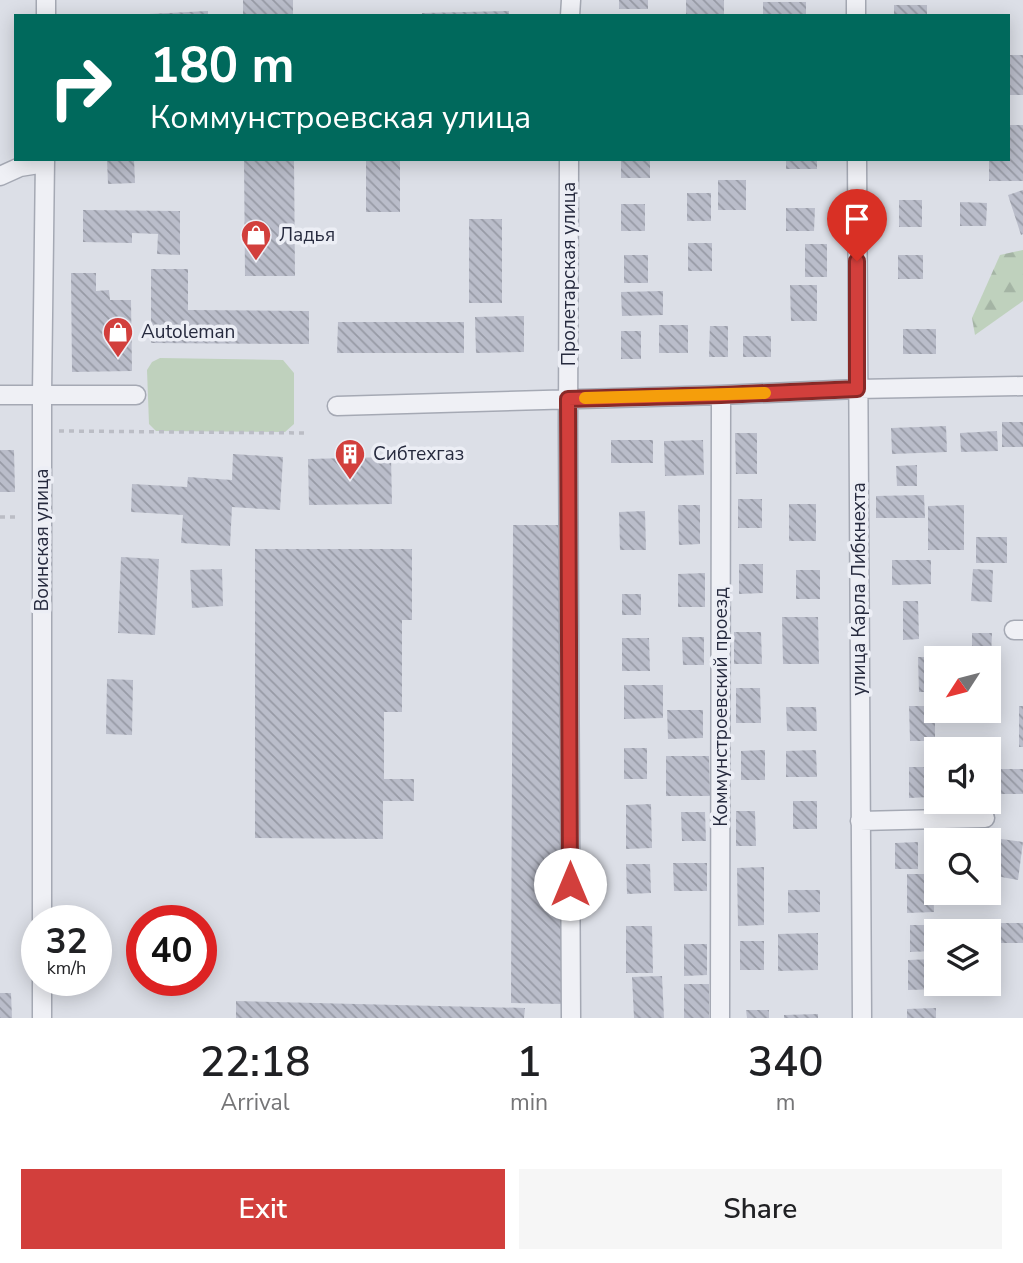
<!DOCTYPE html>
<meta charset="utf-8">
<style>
body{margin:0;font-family:"Nunito Sans",sans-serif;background:#f6f6f6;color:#202124;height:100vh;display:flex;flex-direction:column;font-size:26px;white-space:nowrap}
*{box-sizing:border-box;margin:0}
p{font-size:23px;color:#757577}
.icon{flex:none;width:38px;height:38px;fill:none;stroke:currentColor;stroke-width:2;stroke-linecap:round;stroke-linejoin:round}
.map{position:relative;height:1018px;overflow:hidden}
.panel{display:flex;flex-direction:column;background:#fff;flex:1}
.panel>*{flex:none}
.hud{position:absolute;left:14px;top:14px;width:996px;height:147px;border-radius:0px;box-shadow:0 4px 18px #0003;background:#00695c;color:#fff;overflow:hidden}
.needle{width:46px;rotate:234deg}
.controls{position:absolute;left:924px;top:646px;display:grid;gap:14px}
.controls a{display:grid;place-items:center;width:77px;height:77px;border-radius:0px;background:#fff;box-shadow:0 4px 18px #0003;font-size:35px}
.speed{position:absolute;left:21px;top:905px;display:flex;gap:14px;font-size:35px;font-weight:700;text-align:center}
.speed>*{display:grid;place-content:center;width:91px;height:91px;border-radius:50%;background:#fff;box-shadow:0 4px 18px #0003;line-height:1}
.speed small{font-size:18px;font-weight:400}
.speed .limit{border:10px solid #d22;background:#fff;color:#111}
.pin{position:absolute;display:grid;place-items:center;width:60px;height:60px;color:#fff;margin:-72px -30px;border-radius:50% 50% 50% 0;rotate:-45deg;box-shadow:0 0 7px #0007}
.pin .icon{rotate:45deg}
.me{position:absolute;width:77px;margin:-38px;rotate:0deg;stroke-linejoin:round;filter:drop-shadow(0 0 5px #0008)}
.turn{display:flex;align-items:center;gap:24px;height:147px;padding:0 21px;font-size:32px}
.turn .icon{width:91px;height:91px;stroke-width:2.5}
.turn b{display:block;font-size:49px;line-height:60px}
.eta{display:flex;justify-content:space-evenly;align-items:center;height:119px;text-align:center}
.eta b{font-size:42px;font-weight:600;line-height:49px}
.primary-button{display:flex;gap:14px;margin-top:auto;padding:14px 21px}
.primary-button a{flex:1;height:80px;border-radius:0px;background:#d23f3c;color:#fff;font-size:28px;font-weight:600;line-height:80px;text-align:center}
.primary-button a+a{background:#f6f6f6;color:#202124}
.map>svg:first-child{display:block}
.green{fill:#bfd1bd}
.forest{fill:url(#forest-firs)}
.building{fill:url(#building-back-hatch)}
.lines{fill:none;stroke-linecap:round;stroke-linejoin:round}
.minor-casing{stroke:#a5a9b4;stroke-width:21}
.path{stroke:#bbbdc5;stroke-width:3.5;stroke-dasharray:5 5;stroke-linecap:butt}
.minor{stroke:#eff0f5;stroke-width:18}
.route-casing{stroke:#882927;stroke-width:18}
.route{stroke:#d23f3c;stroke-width:12}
.slow{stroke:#f59e0b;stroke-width:12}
.labels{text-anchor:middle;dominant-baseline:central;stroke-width:7;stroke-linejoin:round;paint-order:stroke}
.poi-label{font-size:19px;fill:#262a3e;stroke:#eceef5;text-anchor:start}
.street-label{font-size:19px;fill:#262a3e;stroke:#eceef5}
</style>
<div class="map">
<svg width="1023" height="1018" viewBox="0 0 1023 1018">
<defs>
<pattern id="forest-firs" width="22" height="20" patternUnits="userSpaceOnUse" patternTransform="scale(1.75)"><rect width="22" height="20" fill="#bfd1bd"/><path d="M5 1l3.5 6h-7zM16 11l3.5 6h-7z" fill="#a4b4a4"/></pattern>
<pattern id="building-back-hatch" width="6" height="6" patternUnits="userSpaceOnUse" patternTransform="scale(1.75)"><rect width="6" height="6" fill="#babdca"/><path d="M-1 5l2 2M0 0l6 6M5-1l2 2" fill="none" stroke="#979aa5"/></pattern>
</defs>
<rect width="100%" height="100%" fill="#dcdfe7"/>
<path class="green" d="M160,358L283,360L294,373V424L285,432L156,431L149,424L147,370L152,362Z"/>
<path class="forest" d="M1023,250V301L975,335L972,318L1000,255Z"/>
<path class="building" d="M243,0H293V16H243Z
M619,0H648V9H619Z
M686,0H724V16H686Z
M763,2H806V16H763Z
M894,5H927V16H894Z
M208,11V16H149V14Z
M509,11V16H422V13Z
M1008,55H1023V95H1008Z
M1008,125H1023V181H989V159H1008Z
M107,159H134L135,183L108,184Z
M244,159H294L295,276H245Z
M366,159H400V212H366Z
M621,159H650V178H621Z
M786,159H817V169H786Z
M718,180H746V210H718Z
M1023,190V234L1021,235L1008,195Z
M687,193H711V221H687Z
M899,200H922V227H899Z
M960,202L987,203L986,226H960Z
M621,204H645V231H621Z
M786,208H815L814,231H786Z
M83,210L180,211V255L157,254L158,234L132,233V243L83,242Z
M469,219H502V303H469Z
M688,243H712V271H688Z
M805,244H827V277H805Z
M624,255H648V283H624Z
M898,255H923V279H898Z
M151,269H188V310L309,311V344L151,343Z
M71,273H96V291L109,290L110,300H131L132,371L72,372Z
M790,285H817V321H791Z
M663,291V315L622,316L621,292Z
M524,316V352L476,353L475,317Z
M338,322H464V353H337Z
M659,325H688V353H659Z
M710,326H728V357H709Z
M903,329H936V354H903Z
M621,331H641V359H621Z
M743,336H771V357H743Z
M1002,422H1023V447H1002Z
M946,426L947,452L892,454L891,428Z
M997,431L998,451L961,452L960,433Z
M735,433H757V474H736Z
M611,440H653V463H611Z
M703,440L704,475L665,476L664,441Z
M0,450H14L15,492H0Z
M233,454L283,457L280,510L232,507L230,546L181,543L183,515L131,512L132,484L187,487L188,477L232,480Z
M391,457L392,504L309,505L308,459Z
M917,465V486H897L896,466Z
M924,495L925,518H876V496Z
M738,499H762V528H738Z
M789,504H816V541H789Z
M678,505H700V544L679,545Z
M964,505V550H928V506Z
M645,511L646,550H620L619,512Z
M513,525H565L563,1004L511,1003Z
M976,537H1007V563H976Z
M255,549H412V620H402V712H384V779H414V801H383V839L255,838Z
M121,557L159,559L155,635L118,633Z
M892,560H931V584L892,585Z
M739,564H763V593L739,594Z
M222,569L223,606L192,608L190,570Z
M973,569L993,570L992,602L971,601Z
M796,570H820V599H796Z
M705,573V607H678V574Z
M622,594H641V615H622Z
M903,601H918L919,639L903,640Z
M782,617H818L819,664H783Z
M734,632H761L762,664H734Z
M972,633H992L991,658H972Z
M682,637H704V665H683Z
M622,638H649L650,671H622Z
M918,657H936V692H919Z
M107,679L133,680L132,735L106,734Z
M624,685H663V718L624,719Z
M736,688H760L761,723H736Z
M909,706H935V741H910Z
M1019,706H1023V747H1019Z
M786,707H816L817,731H787Z
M667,710H703V738L668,739Z
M624,748H647V779H624Z
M765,750V780H741V751Z
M816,750L817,777H786V751Z
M666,756H709L710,796H666Z
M909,767H929L930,797L909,798Z
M991,769H1023V794H991Z
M793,801H817V829H793Z
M651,804L652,848L626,849V805Z
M736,811H755L756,846H736Z
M681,812H705L706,841H682Z
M1001,839L1023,842L1018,880L996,876Z
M918,842V869H895V843Z
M673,863H707V891H674Z
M626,864H650L651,893L627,894Z
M764,867V925L738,926L737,868Z
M907,874H933L934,912L907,913Z
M788,890H820V912L788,913Z
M997,923H1023V943H997Z
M910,925H933V951L910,952Z
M626,926H652L653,973H626Z
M818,933V970L778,971V934Z
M740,941H764V970H740Z
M684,944H707V975L684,976Z
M936,959V984H942L943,989L908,990V960Z
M662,976L664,1018H634L632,977Z
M684,984H709V1018H684Z
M0,993H11L12,1018H0Z
M236,1001L525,1008L524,1018H236Z
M936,1008V1018H907V1009Z
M746,1010H769V1018H747Z
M818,1014V1018H784V1015Z"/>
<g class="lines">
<g class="minor-casing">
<path id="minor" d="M856,0V16
M46,16V0
M570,16L571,0
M569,159L568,427L571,1018
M857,159L862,1018
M0,176L20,167L45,163
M0,395H136
M337,406L721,395L857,389L1023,386
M1014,630H1023
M860,821L985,818
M42,920V394L45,159
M42,1018V980
M720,1018L721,395"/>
</g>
<path class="path" d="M59,431L305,433
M0,517H19"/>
<use href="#minor" class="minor"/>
</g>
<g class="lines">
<g class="route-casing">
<path id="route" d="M570,884L568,399L721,395L857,389V261"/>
</g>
<use href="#route" class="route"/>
<path class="slow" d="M585,398L765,393"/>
</g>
<defs>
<g id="shop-pin" transform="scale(1.575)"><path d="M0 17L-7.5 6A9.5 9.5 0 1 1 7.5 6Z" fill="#d23f3c" stroke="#eceef5"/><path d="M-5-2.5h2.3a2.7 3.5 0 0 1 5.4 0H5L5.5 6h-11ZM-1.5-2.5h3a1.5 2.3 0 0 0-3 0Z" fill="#fff"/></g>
<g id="building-pin" transform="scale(1.575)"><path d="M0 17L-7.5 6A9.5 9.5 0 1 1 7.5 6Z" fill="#d23f3c" stroke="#eceef5"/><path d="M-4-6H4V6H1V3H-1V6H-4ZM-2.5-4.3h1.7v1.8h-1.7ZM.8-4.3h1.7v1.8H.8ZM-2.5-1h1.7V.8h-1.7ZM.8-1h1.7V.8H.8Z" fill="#fff"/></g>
</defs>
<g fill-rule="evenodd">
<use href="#shop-pin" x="256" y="235"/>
<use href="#shop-pin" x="118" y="332"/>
<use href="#building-pin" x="350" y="454"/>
</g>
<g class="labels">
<g class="poi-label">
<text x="279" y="235">Ладья</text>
<text x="141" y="332">Autoleman</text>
<text x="373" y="454">Сибтехгаз</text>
</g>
<g class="street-label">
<text transform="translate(569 274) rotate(-90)">Пролетарская улица</text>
<text transform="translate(42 540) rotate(-90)">Воинская улица</text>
<text transform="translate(859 589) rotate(-90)">улица Карла Либкнехта</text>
<text transform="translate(721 707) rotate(-90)">Коммунстроевский проезд</text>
</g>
</g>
</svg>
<div class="controls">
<a><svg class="needle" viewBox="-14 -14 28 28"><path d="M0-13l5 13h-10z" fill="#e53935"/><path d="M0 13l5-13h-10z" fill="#757577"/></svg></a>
<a><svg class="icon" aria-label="sound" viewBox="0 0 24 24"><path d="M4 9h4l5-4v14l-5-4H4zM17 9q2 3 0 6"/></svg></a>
<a><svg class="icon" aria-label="search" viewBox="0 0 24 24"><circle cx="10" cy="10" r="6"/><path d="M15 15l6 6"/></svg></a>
<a><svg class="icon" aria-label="layers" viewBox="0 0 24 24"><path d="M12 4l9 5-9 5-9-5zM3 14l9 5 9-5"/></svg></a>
</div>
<div class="speed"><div>32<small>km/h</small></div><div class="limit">40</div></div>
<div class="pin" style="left:857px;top:261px;background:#d93025"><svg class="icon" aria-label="arrive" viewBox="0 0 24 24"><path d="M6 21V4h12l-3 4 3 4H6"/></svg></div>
<svg class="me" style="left:570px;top:884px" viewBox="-20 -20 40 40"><circle r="19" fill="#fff"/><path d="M0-13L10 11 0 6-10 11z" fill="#d23f3c"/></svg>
<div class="hud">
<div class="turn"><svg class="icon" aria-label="right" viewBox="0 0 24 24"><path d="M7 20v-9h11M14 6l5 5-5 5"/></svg><div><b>180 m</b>Коммунстроевская улица</div></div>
</div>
</div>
<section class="panel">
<div class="eta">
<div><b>22:18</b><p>Arrival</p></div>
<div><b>1</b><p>min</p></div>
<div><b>340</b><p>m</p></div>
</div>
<div class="primary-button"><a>Exit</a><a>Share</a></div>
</section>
